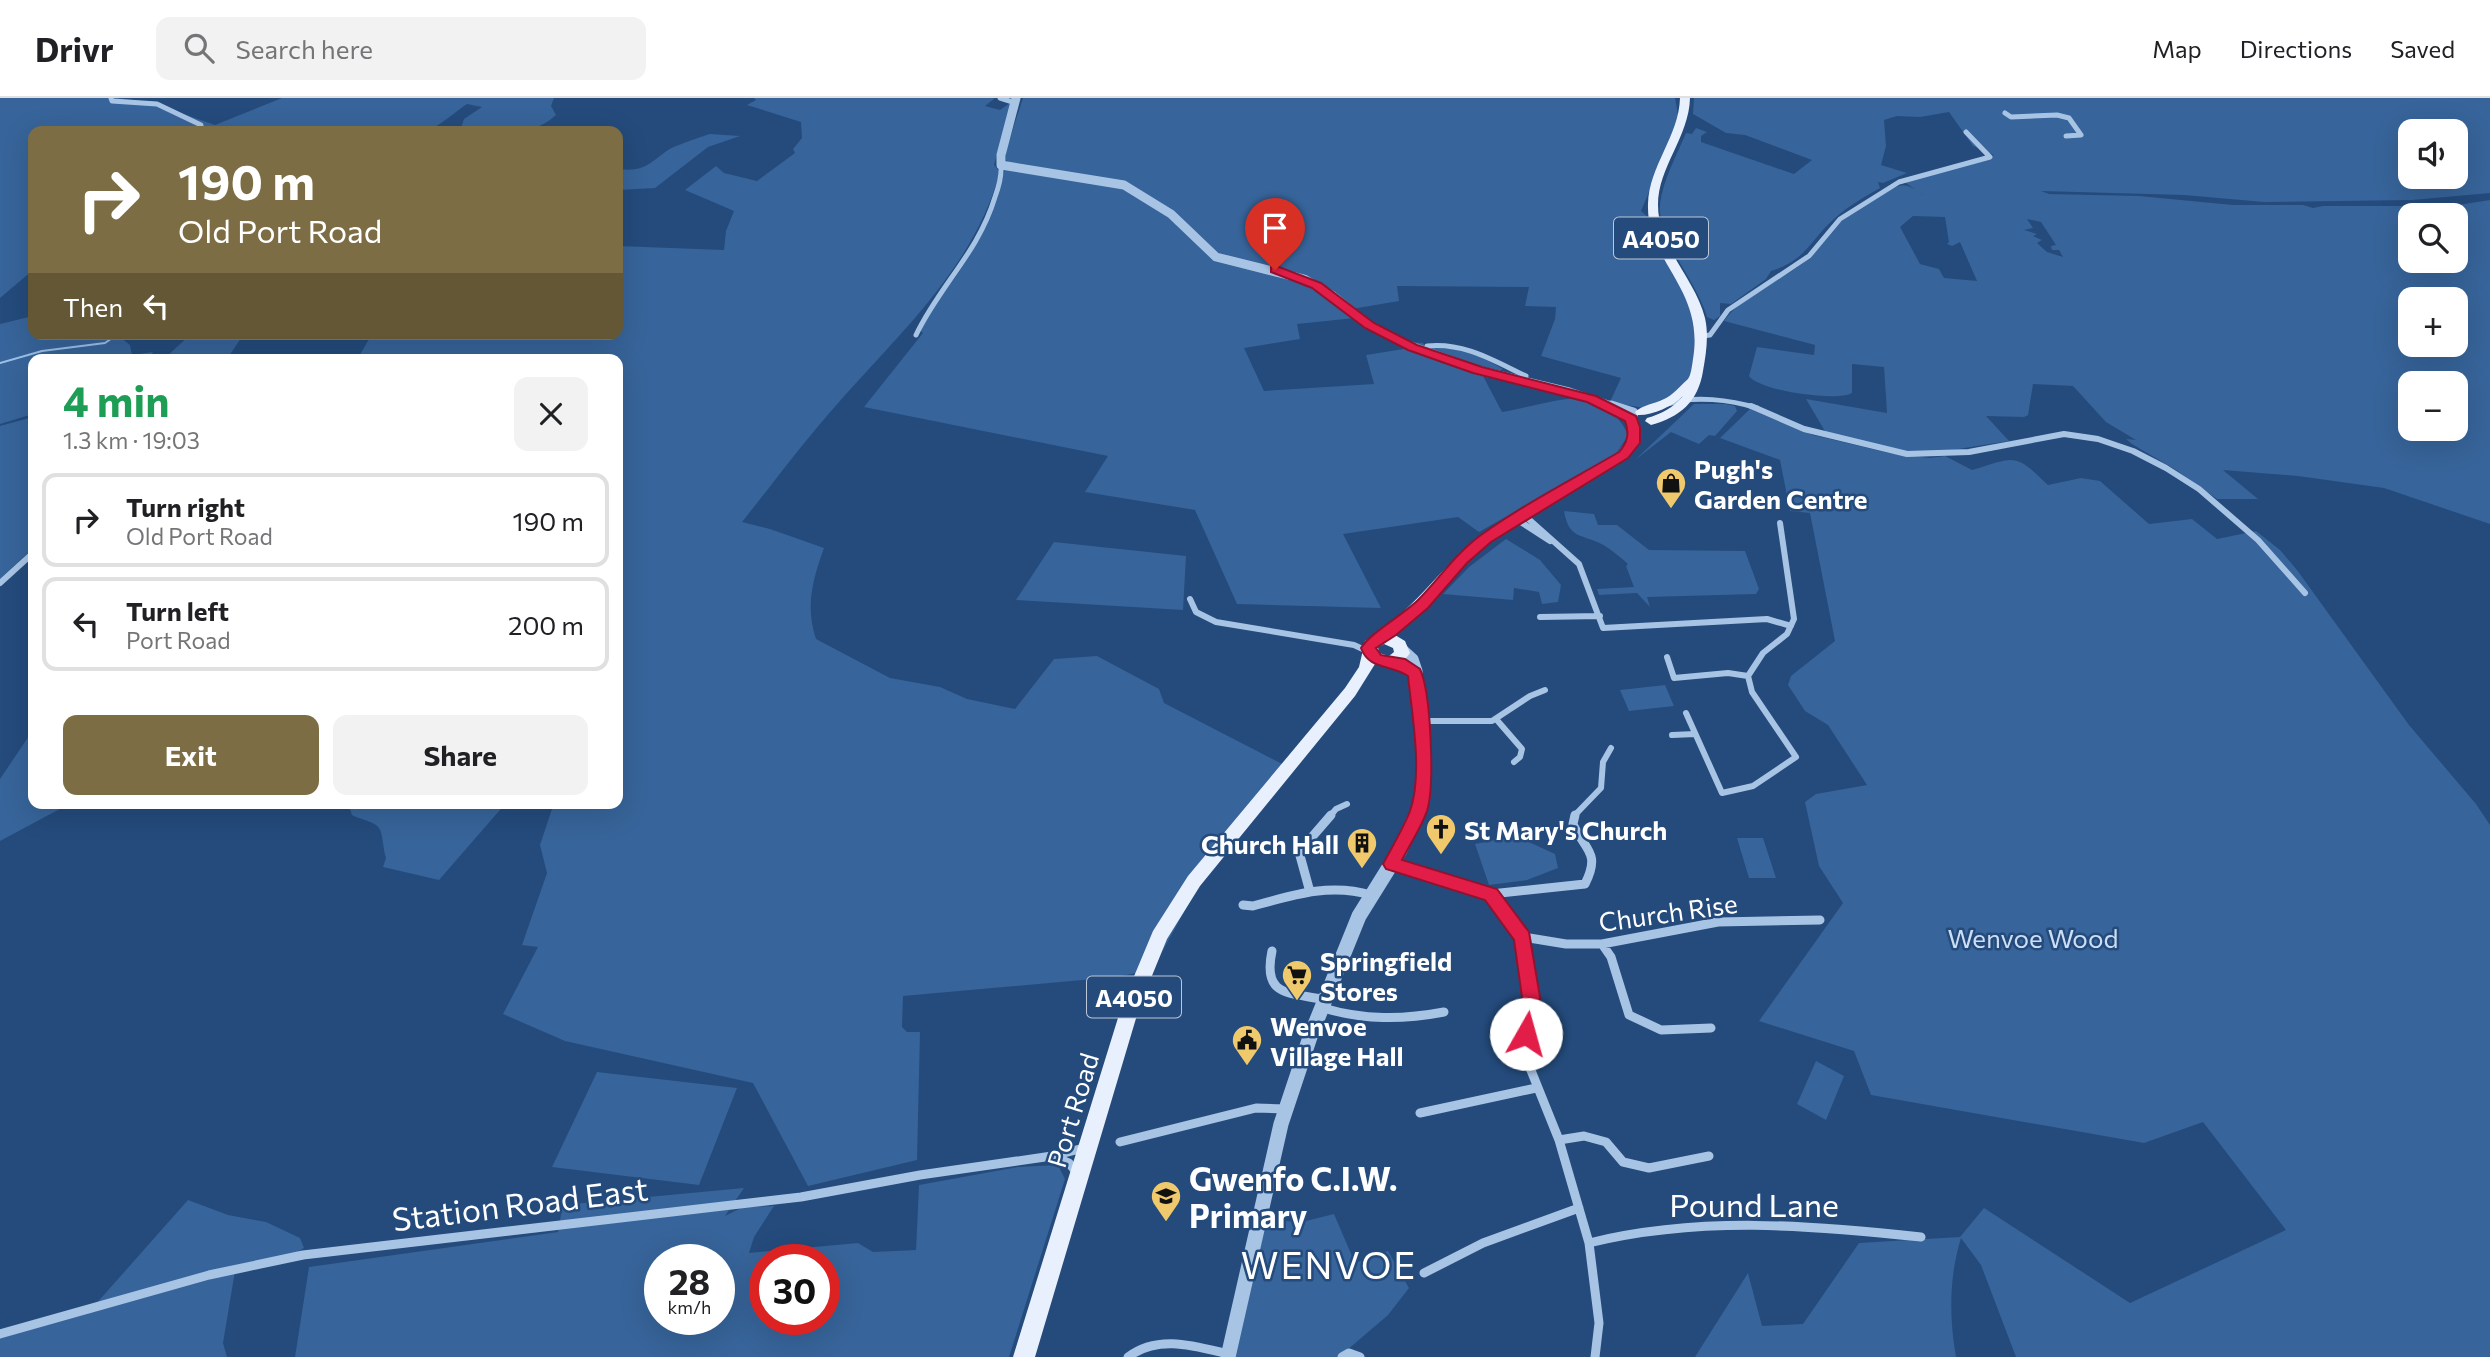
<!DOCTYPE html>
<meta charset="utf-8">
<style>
body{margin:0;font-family:Commissioner,sans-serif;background:#f2f2f2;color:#202124;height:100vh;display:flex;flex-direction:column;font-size:26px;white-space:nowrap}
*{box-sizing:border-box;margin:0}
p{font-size:23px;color:#757577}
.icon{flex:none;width:38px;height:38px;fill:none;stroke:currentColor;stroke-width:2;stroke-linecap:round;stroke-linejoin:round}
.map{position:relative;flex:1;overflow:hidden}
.side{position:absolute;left:28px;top:256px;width:595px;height:455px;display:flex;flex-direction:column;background:#fff;border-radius:14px;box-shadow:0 7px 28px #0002}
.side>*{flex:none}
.hud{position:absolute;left:28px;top:28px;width:595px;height:214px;border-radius:14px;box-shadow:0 7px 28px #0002;background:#7d6d44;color:#fff;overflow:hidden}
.tools{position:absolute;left:2398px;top:21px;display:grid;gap:14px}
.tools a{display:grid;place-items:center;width:70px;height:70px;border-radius:14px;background:#fff;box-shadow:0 7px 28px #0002;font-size:35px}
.speed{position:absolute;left:644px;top:1146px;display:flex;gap:14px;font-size:35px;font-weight:700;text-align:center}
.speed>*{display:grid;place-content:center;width:91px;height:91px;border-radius:50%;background:#fff;box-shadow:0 7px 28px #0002;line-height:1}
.speed small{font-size:18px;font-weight:400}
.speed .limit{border:10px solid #d22;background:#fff;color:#111}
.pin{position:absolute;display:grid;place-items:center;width:60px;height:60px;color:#fff;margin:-72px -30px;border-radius:50% 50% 50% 0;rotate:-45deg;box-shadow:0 0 7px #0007}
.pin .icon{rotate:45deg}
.me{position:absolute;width:77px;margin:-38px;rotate:7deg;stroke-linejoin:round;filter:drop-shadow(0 0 5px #0008)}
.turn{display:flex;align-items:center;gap:24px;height:147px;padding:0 35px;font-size:32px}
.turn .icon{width:91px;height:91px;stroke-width:2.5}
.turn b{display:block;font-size:49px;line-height:60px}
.then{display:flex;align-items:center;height:66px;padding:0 35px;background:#0003;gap:14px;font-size:26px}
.round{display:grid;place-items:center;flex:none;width:74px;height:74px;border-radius:14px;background:#f2f2f2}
.overview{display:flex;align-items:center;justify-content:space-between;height:119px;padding:0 35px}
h1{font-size:42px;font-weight:700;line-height:52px;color:#1e9e55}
.button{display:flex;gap:14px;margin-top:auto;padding:14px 35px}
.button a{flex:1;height:80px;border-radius:14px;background:#7d6d44;color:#fff;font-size:28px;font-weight:700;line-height:80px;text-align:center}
.button a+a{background:#f2f2f2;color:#202124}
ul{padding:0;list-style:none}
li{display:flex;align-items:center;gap:21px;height:94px;margin:0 14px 10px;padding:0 21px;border:4px solid #e0e0e0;border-radius:14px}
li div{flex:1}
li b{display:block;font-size:26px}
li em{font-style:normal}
header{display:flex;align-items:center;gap:42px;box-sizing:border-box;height:98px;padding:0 35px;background:#fff;border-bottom:2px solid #e0e0e0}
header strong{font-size:33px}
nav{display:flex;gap:38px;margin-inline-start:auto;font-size:24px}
.search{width:490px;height:63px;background:#f2f2f2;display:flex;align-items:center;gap:18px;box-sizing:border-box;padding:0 24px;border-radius:14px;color:#757577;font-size:26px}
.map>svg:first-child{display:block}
.green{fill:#37649a;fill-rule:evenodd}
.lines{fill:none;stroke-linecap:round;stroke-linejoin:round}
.stream{stroke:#9cbfe6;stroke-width:2}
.minor-far2{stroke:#a8c4e5;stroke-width:5}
.minor-far1{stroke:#a8c4e5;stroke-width:6}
.minor{stroke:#a8c4e5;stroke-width:9}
.tertiary-far2{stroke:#a8c4e5;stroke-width:9}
.tertiary-far1{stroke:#a8c4e5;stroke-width:11}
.tertiary{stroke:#a8c4e5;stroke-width:15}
.primary{fill:#e9f0fd;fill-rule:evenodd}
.route{fill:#e11d48;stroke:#92132f;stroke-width:2}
.labels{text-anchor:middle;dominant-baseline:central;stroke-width:5;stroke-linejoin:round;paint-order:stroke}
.shield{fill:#244b7c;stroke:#bdc9d8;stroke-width:2}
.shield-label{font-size:24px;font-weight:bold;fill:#fff}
.poi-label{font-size:26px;font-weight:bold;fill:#fff;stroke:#244b7c;text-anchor:start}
.street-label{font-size:26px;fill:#fff;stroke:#244b7c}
.park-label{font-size:26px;fill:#cbdef4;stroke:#244b7c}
.near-poi-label{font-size:32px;font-weight:bold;fill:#fff;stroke:#244b7c;text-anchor:start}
.near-street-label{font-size:32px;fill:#fff;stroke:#244b7c}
.near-quarter-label{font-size:37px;letter-spacing:2px;fill:#fff;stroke:#244b7c}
</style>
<header>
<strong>Drivr</strong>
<div class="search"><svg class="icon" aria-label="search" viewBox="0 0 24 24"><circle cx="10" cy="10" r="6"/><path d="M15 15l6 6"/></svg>Search here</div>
<nav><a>Map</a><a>Directions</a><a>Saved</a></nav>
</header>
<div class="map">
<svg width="2490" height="1259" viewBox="0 0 2490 1259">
<rect width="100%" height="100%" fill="#244b7c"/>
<path class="green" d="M0,0H117L149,4L215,27L282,0H554L551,8L556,17C531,41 492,33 460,33L464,21L482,9L467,6C455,14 439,29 426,33C404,40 357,26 339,33H33V99L30,100L33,106V172L0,200Z
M754,0H995L985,8L1000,12L1013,3L994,67L1000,74C974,168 902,233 839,304C805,342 774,384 742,424L770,431L824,450C813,481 805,508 816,541L890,580L940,589L967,601L1015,611L1054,561L1097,558L1159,591L1164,605L1292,671L1205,776L1152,872L1116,879L903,898L902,929L907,934H920L917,1062L808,1088L753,985L565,943L503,916L538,849L522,847L547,775L540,747L552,711L541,705H618V261H342L358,260L372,236H618V148L724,152L726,133L734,113L685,92L716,68L724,75L757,83L795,55L793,51L802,40L801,24L747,7L756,2Z
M1023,0H1675L1679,22L1641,113L1650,121L1688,200L1697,237L1691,279L1674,296L1644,310L1610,304L1621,280L1541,258L1555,221L1556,209L1525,208L1529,189L1397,188L1399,203L1352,211L1320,187L1213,154L1167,110L1128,85L1011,66L1006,62V52Z
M1694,0H2490V95L2412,102L2264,104L2184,97L2041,93L2049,96L2139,98L2233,107H2303L2313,110L2323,108H2452L2490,102V426L2384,390L2298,378L2223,372L2258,401H2217L2176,372L2132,346L2126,341L2136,342L2106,324L2073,288L2033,286L2028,317L2024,319L1986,318L2009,343L1939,354L1908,355L1826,335L1806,301L1887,315L1884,269L1852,266V295C1838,304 1759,293 1749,278L1757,249L1814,257L1815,247L1724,223C1743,196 1777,185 1803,165C1816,154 1823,142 1835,129C1846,118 1883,92 1899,88C1907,85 1916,92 1923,97L1906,85L1908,82L1994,57L1973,48L1949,14L1920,19L1897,18L1884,22L1886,48L1881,67L1907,75L1883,85L1878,84L1880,90C1864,99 1847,109 1834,121C1809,143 1808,161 1771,173L1766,181L1731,206L1720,205V218L1714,222L1707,219C1697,183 1657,142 1660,106C1663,81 1677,57 1686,35L1692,36L1696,30L1707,34L1701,38V44L1794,76L1812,62L1745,37L1726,35L1693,16ZM2410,33H2455V79H2410ZM2410,117H2455V163H2410ZM1913,118L1945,119L1949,144L1947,146L1952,148L1960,144L1977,183L1944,180L1939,171L1920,166L1900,129ZM2027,121L2041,124L2056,147L2051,148L2052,152H2059L2063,159L2047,154L2037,145L2042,142L2033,138L2037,136L2024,132L2033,130ZM2410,201H2455V247H2410ZM2410,285H2455V331H2410Z
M710,36L740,38L708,49L655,90L618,92V71C645,74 648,66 668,52C674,48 703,38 710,36Z
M1005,71L1120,87L1157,109L1210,159L1313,188L1355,220L1297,226L1300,241L1244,250L1264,293L1374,286L1366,257L1410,250L1442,265L1482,276L1502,314C1526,310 1554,301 1578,300C1599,300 1623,320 1628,338L1615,357L1479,434L1458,419L1343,436L1381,510L1237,506L1195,412L1085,394L1108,358L864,309L923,235L920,232C929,209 946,194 959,174C980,142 996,107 1005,71Z
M33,218V236H116L130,247L132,257L153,254L149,261H33V316L0,326V226Z
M191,236H251L243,237L227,261H164Z
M1407,244L1423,245L1426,250C1451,245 1482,258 1503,271L1498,274L1487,272Z
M1694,306H1725L1735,308L1737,313L1715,338L1709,337L1699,346L1671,334L1635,362Z
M1750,311L1813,337L1889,355L1930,360L1945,358L1972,372C2016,359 2014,354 2048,387L2081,380L2100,383L2149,426L2192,421L2217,441L2256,433L2280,452L2297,472L2409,627L2476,706L2490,727V1259H2016L1981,1167L1961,1140C1949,1179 1949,1219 1956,1259H1695L1748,1175L1762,1228L1803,1226L1859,1145L1960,1139L1984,1110L2130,1205L2286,1132L2203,1024L2144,1045L1871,997L1854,953L1759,923L1843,805L1819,768L1805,704L1816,696L1867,687L1828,627L1805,613L1788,587L1791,578L1835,543L1810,415L1790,413L1780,362L1720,340Z
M33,319V450L0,481V328Z
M1564,413L1594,416L1598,427H1617L1649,452L1745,453L1759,491L1756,496L1647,499L1650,509L1637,495L1599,497L1597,491L1634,489L1626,468L1628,466C1621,460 1613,453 1605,448C1583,435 1569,443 1564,413Z
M1506,441L1540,462L1561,487L1558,504L1542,506L1539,494L1514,490L1513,502L1443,496L1469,469Z
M1054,444L1186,458L1183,512L1016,502Z
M1665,587L1674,608L1629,613L1620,592Z
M33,632V705H71L0,743V681Z
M348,705H506L439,782L383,769L386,760C383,752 383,735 379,730C376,724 359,721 352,717Z
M1516,738L1555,756L1558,770L1527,782L1489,787L1475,746Z
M1737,740H1763L1776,780H1749Z
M1816,963L1844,978L1826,1022L1797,1006Z
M597,974L737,990L699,1087L552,1069Z
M1058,1067L1065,1081L1009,1259H295L309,1169L558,1134L562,1111L573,1106L744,1090L725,1118L743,1109L774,1108L754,1139L749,1155L858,1145L873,1154L916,1152L919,1087L1018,1069ZM660,1162H719V1222H660ZM765,1162H824V1222H765Z
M188,1102L228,1117L266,1124L300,1140L304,1150L295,1155L236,1167L223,1245L227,1259H0V1240L87,1216Z
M1334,1116L1355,1165L1388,1153L1409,1190L1388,1217L1339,1259H1234L1266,1122L1302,1124Z"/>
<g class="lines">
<path class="stream" d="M0,265L42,253L105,245L118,236"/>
<path class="minor-far2" d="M111,0L112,3L157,6L201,27V33
M1000,0L1016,5
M2005,15L2011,19L2057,17L2069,20L2081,37L2066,38
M916,237C940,187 978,155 995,99C999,88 1002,78 1001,67
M1702,238L1710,237L1728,212L1809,158L1840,121L1899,84L1990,59L1966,34
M1427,248C1464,244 1494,263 1526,278
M1668,306C1694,297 1731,302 1757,310"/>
<path class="minor-far1" d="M1751,308L1804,331L1907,356L1969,354L2064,336L2098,341L2133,353L2166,370L2199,391L2258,442L2305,495
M1524,417L1579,466L1603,530L1767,521L1791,528
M1516,421L1550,443
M0,485L33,455
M1190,501L1196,514L1216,524L1354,547L1369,554
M1540,519L1600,518
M1667,559L1674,580L1728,575L1748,578
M1686,615L1722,695L1753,688L1796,659L1752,594L1748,578L1763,555L1787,536L1794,521L1780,425
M1496,621L1522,651L1520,659L1514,664
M1421,623H1492L1530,598L1545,592
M1672,637L1695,636
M1330,718L1336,711L1347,706
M1574,718L1601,690L1603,664L1611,650"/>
<path class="minor" d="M1392,766L1491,796L1523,839L1531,899L1524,955L1559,1042L1589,1145L1599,1225L1595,1259
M1310,794L1299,754L1331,717
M1491,796L1585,786C1601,754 1585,753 1573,726L1575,717
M1243,807L1253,808C1293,797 1330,785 1371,797
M1523,839L1566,846H1602L1718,824L1820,822
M1602,846L1611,859L1629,917L1661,932L1711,930
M1272,853C1262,900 1290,894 1326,902
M1323,910C1364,922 1402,922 1444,914
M1420,1015L1536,990
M1559,1042L1584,1038L1606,1044L1623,1064L1649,1070L1709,1058
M1120,1044L1256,1010L1285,1011
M1053,1058L1069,1065L1077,1075
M1589,1145C1699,1118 1809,1127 1921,1139
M1424,1175L1483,1145L1579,1110
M0,1236L209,1177L303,1157L801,1099L920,1077L1052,1058L1084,1050
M1128,1259C1158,1236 1195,1248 1228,1256
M1342,1259L1349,1255L1360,1259"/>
<path class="tertiary-far2" d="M1016,0L1001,57V67L1124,87L1171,116L1216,159L1304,181L1333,198L1369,227L1408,247L1477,272L1569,294L1617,310"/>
<path class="tertiary-far1" d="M1611,308L1633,315
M1402,551L1413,561L1417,573C1419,611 1431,685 1416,718"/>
<path class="tertiary" d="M1228,1259L1281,1026L1310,939L1359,818L1400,752L1416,717"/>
<path class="primary" d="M1680,0H1690C1689,39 1658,69 1658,107C1658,150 1695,180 1705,220C1709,238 1706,256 1703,273C1698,304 1680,319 1651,327L1645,323L1647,320C1661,316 1673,310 1683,298C1672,309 1651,318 1637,317L1635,314C1642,307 1654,306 1664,301C1672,298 1681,287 1688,281C1691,277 1692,268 1693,261C1705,190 1646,164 1648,106C1649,68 1679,38 1680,0Z
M1632,318L1638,322L1641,340L1628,360C1582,390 1529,412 1487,447C1454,475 1430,512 1395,537L1405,543L1410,555C1401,568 1389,571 1375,566L1355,598L1200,788L1167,841L1140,907L1035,1259H1013L1122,907L1153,833L1188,778L1345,590L1359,569L1365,543C1410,517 1439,471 1480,438C1523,405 1573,384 1618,354L1629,340L1626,322ZM1384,546L1393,550L1394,554L1389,558L1379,555L1378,549Z"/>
</g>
<path class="route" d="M1271,169H1279L1321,185L1374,225L1417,247L1482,269L1596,298L1636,318L1640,329V345L1628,360L1491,444L1467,465L1428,510L1396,537L1376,550L1381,557L1405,561L1420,571C1431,594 1435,688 1427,713C1421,730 1410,746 1402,762L1497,791L1529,834L1540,899L1533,942L1526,945L1519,942L1517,936L1522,899L1514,842L1485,802L1386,771L1383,766C1392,749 1403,731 1410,713C1423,676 1412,617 1408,578C1390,566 1369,572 1361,550C1370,535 1403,517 1418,502C1439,481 1456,455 1481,437C1524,406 1573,381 1619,354C1627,345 1630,336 1625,323L1587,304L1473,275L1408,252L1365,230L1312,190L1271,174Z"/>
<defs>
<g id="shop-pin" transform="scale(1.575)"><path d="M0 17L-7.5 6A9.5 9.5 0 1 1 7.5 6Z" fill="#efc96c" stroke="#244b7c"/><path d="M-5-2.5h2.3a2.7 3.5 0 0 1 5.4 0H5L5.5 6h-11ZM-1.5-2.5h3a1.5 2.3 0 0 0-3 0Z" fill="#111"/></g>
<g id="church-pin" transform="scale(1.575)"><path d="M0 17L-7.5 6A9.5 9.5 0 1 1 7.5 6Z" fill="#efc96c" stroke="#244b7c"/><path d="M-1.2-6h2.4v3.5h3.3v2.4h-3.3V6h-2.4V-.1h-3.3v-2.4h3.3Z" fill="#111"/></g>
<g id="building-pin" transform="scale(1.575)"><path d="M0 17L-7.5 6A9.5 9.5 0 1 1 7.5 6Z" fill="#efc96c" stroke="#244b7c"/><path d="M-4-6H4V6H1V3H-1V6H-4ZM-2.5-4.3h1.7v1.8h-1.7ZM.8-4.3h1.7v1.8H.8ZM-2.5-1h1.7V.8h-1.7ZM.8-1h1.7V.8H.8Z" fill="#111"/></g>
<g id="supermarket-pin" transform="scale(1.575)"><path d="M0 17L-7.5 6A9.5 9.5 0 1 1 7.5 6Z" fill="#efc96c" stroke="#244b7c"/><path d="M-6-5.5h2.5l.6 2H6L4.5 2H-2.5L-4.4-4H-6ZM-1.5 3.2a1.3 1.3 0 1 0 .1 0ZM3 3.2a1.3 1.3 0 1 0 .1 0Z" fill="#111"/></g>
<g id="civic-pin" transform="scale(1.575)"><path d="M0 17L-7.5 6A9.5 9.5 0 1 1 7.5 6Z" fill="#efc96c" stroke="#244b7c"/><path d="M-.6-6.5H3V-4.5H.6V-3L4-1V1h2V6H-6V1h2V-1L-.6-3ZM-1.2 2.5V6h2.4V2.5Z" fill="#111"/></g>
<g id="school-pin" transform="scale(1.575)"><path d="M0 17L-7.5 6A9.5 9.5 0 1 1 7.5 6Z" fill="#efc96c" stroke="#244b7c"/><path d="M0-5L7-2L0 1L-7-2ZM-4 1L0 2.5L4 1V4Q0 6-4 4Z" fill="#111"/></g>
</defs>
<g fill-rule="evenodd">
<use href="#shop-pin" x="1671" y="385"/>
<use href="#church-pin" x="1441" y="731"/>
<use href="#building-pin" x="1362" y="745"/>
<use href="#supermarket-pin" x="1297" y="877"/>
<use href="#civic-pin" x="1247" y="942"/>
<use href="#school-pin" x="1166" y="1098"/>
</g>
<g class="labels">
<g class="shield">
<rect x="1614" y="119.5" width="94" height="41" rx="5"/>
<rect x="1087" y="878.5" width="94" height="41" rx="5"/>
</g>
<g class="shield-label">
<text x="1661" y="140">A4050</text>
<text x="1134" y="899">A4050</text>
</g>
<g class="poi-label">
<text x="1694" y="370">Pugh's<tspan x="1694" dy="30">Garden Centre</tspan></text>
<text x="1464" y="731">St Mary's Church</text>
<text x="1339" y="745" text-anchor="end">Church Hall</text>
<text x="1320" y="862">Springfield<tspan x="1320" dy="30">Stores</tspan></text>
<text x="1270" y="927">Wenvoe<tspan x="1270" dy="30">Village Hall</tspan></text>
</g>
<g class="street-label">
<text transform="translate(1668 814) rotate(-8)">Church Rise</text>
<text transform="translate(1072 1012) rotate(-73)">Port Road</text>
</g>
<g class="park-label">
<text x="2033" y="839">Wenvoe Wood</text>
</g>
<g class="near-poi-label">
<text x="1189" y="1080">Gwenfo C.I.W.<tspan x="1189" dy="37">Primary</tspan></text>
</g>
<g class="near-street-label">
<text transform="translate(520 1105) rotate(-7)">Station Road East</text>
<text x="1754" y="1106">Pound Lane</text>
</g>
<g class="near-quarter-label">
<text x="1329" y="1166">WENVOE</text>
</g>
</g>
</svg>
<div class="tools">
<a><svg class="icon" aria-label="sound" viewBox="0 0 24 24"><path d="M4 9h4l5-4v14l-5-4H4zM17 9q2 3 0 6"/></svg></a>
<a><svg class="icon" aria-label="search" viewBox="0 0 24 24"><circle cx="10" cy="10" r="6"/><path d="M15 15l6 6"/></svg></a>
<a>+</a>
<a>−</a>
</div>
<div class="speed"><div>28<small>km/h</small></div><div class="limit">30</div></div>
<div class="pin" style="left:1275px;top:172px;background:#d93025"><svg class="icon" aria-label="arrive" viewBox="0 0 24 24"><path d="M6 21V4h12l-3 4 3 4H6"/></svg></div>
<svg class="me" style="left:1526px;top:936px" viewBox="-20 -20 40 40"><circle r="19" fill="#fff"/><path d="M0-13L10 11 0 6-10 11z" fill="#e11d48"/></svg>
<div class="hud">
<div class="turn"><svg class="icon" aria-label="right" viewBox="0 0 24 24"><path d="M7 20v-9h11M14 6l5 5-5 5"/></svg><div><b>190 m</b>Old Port Road</div></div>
<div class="then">Then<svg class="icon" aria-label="left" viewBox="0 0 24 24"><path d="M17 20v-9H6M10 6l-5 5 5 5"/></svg></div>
</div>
<section class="side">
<div class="overview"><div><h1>4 min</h1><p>1.3 km · 19:03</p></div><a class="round"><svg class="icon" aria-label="close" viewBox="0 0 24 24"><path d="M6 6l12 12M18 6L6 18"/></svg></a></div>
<ul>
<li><svg class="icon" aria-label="right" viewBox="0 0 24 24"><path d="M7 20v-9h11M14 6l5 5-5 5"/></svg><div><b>Turn right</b><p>Old Port Road</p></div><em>190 m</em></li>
<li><svg class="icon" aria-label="left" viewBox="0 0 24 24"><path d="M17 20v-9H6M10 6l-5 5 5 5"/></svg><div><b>Turn left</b><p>Port Road</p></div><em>200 m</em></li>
</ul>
<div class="button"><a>Exit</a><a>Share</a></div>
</section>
</div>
